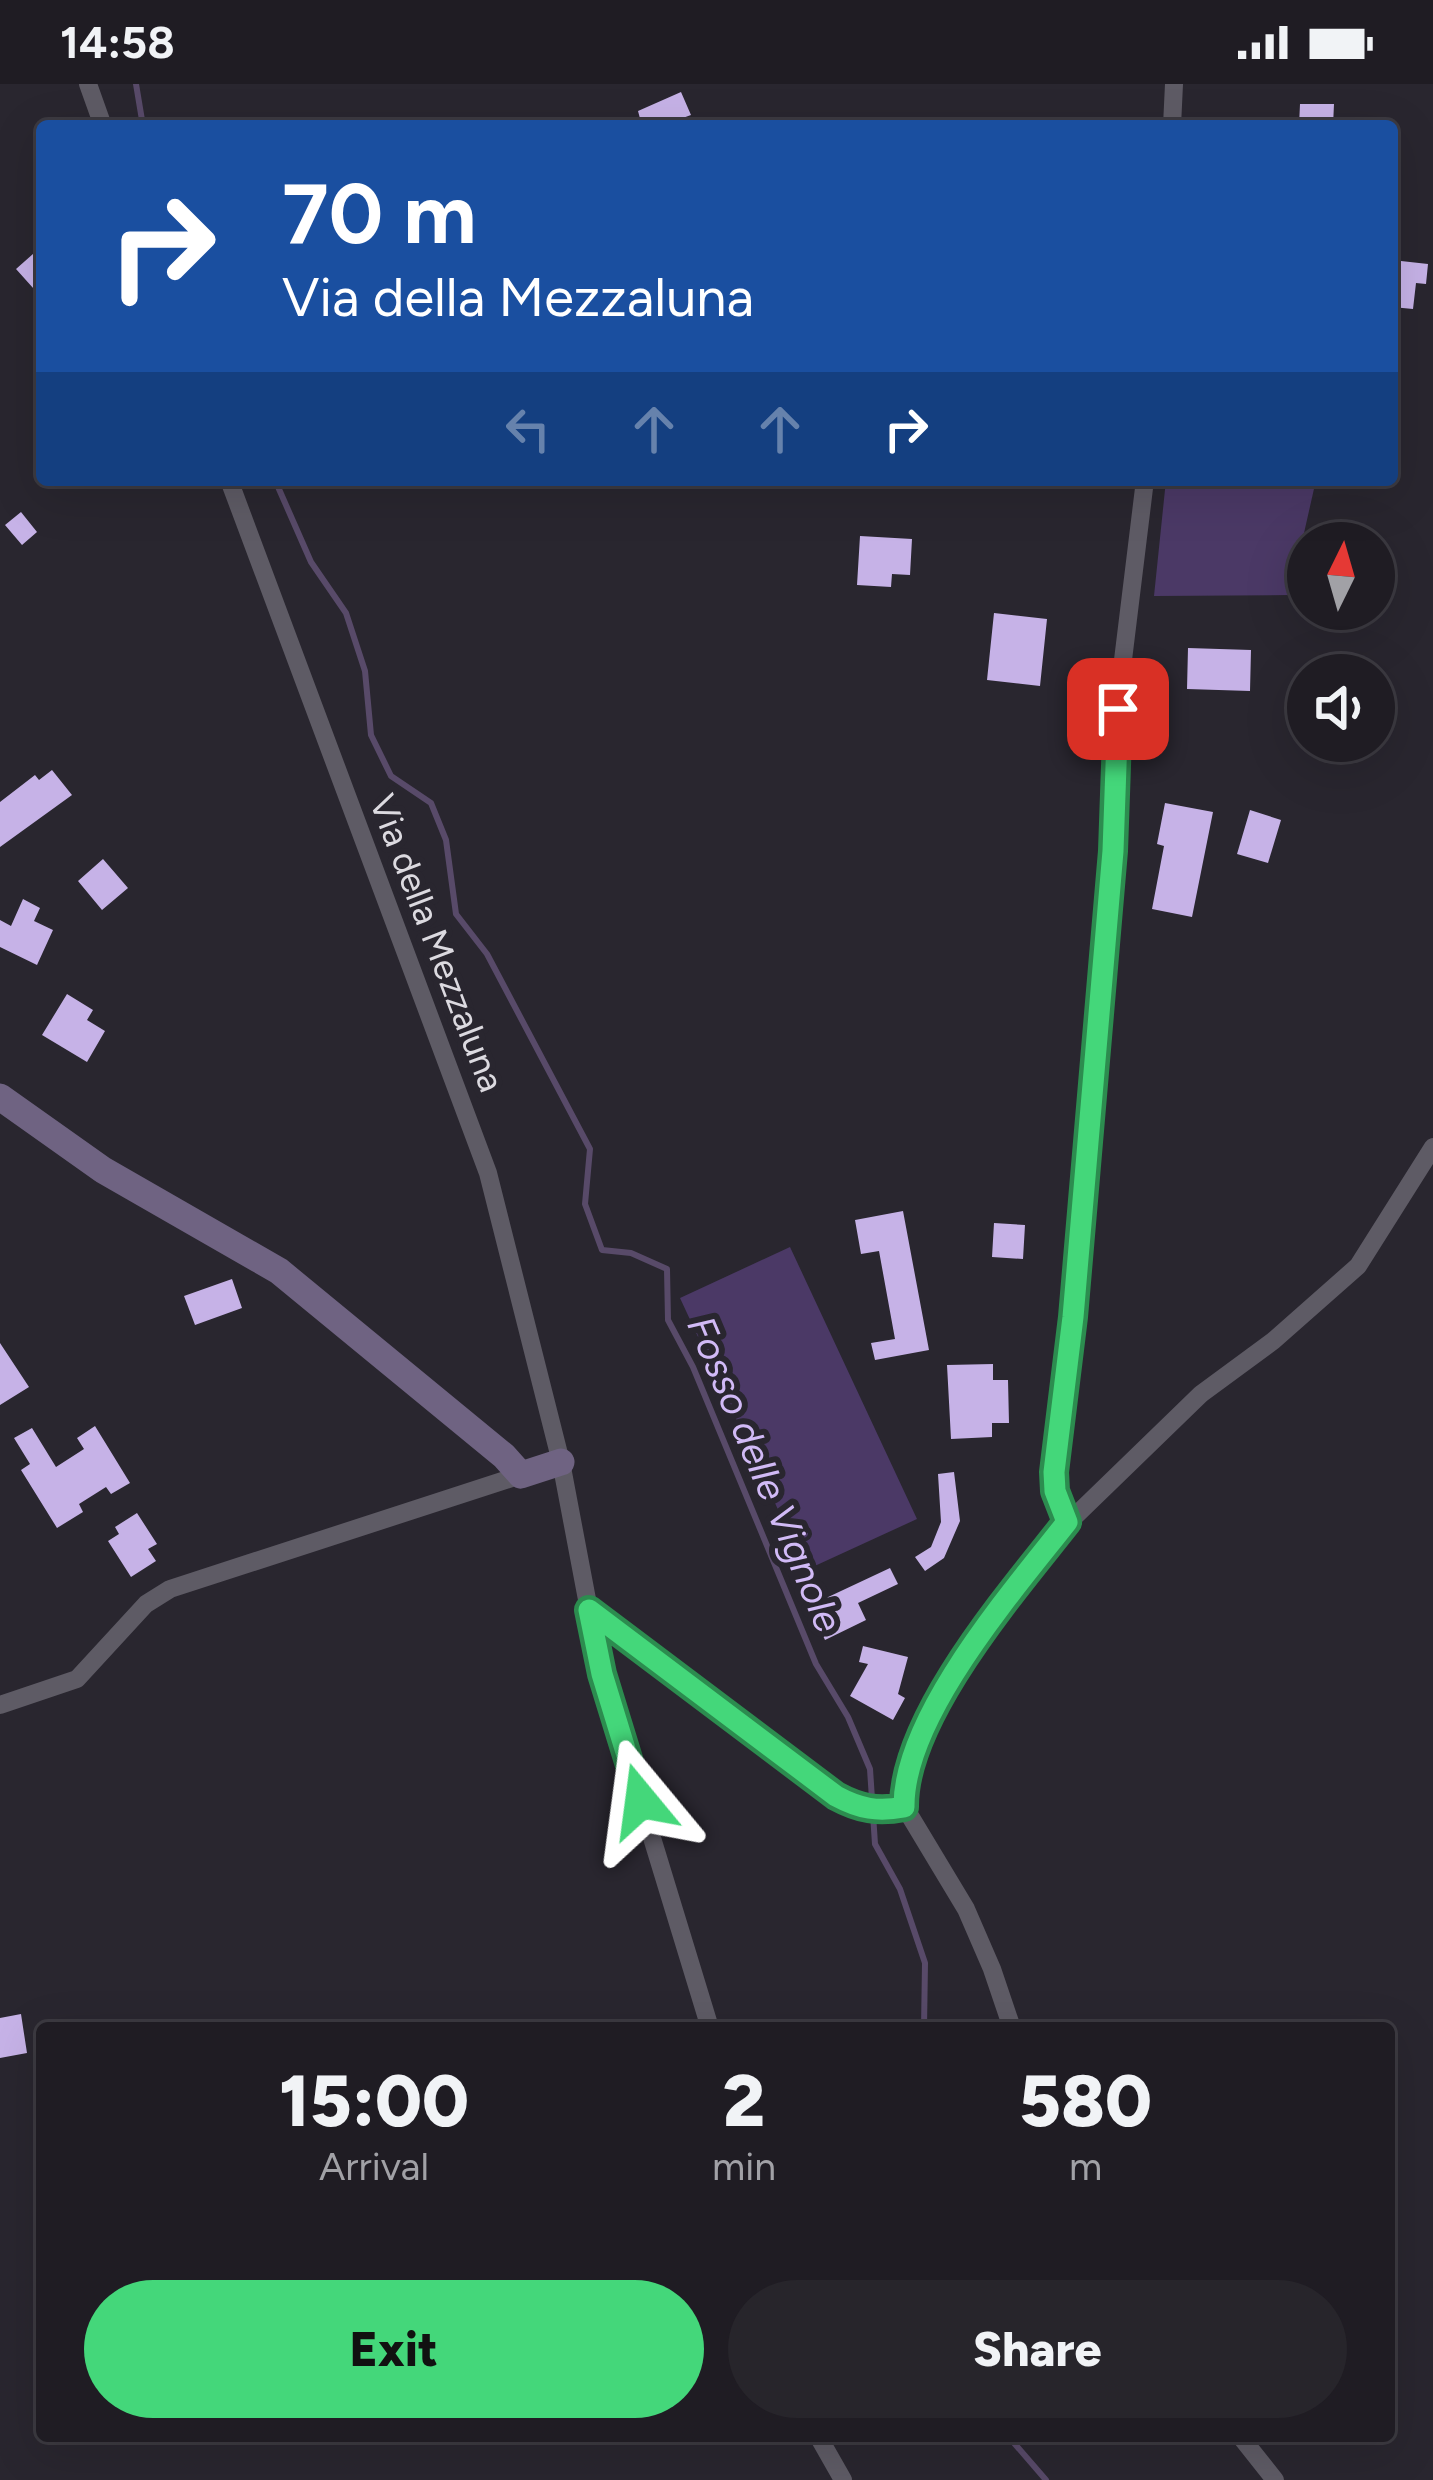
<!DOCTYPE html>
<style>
body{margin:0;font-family:Figtree,sans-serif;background:#27252b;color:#f1f3f6;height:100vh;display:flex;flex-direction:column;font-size:45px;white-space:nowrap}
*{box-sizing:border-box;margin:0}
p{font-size:39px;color:#a1a1a6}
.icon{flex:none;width:66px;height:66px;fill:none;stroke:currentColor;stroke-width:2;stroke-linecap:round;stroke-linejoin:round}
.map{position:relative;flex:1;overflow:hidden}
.details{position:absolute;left:36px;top:1938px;width:1359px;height:420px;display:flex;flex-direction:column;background:#1f1c23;border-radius:12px;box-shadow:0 12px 48px #0002,0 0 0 3px #3c3a41}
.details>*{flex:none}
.banner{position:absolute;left:36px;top:36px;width:1362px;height:366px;border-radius:12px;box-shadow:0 12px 48px #0002,0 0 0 3px #3c3a41;background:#1a4fa0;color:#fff;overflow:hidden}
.needle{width:78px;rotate:5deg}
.buttons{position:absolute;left:1287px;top:438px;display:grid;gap:24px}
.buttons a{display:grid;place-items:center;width:108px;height:108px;border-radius:50%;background:#1f1c23;box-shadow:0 12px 48px #0002,0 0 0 3px #3c3a41;font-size:60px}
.pin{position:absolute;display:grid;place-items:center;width:102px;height:102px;color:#fff;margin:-51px;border-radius:24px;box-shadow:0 6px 18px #0006}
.me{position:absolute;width:132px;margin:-66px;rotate:344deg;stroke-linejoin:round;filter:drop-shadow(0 0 9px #0008)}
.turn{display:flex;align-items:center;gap:42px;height:252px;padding:0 48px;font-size:54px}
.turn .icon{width:156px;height:156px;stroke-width:2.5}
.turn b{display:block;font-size:84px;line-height:102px}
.lanes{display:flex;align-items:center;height:114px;padding:0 48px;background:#0003;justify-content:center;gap:60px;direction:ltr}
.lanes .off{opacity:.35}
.eta{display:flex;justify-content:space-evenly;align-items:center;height:204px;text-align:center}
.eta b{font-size:72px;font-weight:800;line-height:84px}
.action{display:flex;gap:24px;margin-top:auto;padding:24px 48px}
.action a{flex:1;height:138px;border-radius:72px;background:#44d77a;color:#111;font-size:48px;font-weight:800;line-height:138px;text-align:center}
.action a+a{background:#27252b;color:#f1f3f6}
.status{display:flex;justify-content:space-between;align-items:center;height:84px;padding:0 60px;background:#1f1c23;direction:ltr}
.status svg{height:33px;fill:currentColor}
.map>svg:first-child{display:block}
.green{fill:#4b3966}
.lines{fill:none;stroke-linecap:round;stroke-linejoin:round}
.stream{stroke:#584a69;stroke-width:6}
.building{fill:#c6b2e7}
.street{stroke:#5e5b65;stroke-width:18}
.secondary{stroke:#6f6382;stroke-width:27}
.route-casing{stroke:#2c8c4f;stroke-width:30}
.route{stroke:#44d77a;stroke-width:21}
.labels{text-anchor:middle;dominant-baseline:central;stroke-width:12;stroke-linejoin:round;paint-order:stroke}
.street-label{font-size:36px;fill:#dcdae0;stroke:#29262f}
.water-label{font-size:39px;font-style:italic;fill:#d1baf6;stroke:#29262f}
</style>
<div class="status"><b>14:58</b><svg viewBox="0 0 49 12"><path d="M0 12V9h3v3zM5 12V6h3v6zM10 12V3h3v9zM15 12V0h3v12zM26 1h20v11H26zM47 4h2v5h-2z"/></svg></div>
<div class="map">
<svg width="1433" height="2396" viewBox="0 0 1433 2396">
<rect width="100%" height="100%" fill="#29262f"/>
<path class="green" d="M1166,396H1316L1290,511L1154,512Z
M790,1163L917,1435L806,1486L680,1214Z"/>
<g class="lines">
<path class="stream" d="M136,0L143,42
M275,396L311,478L346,529L365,587L371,651L391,692L431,719L446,756L456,830L487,870L590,1065L585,1120L602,1166L631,1169L667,1185L668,1236L693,1283L816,1580L848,1633L870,1685L875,1760L900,1805L925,1879L924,1944
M1008,2352L1046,2396"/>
</g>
<path class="building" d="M681,8L691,31L680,35L683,42H642L638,27Z
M1300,20H1334L1333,42H1299Z
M42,162V214L16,185Z
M1392,176L1428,180L1426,200L1416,199L1413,225L1392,223Z
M21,428L37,448L22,461L5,441Z
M860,452L912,455L910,491L892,490L891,503L857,501Z
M994,529L1047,535L1040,602L987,596Z
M1188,564L1251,566L1250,607L1187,605Z
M52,686L72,711L0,763V718L35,691L39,696Z
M1165,719L1213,728L1192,833L1152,825L1164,762L1157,760Z
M1250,726L1281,736L1268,779L1237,770Z
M103,775L128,804L102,826L78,797Z
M23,815L40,824L34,837L53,846L37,881L0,863V836L11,842Z
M67,910L93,926L87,936L105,947L87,978L42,951Z
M903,1127L929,1266L875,1276L871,1259L895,1255L879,1167L861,1170L855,1136Z
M994,1139L1025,1141L1023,1175L992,1173Z
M232,1195L242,1224L195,1241L184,1212Z
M0,1259L29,1303L0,1321Z
M993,1280V1296H1008L1009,1339H992V1353L951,1355L947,1281Z
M95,1342L130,1399L111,1410L106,1403L79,1420L83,1428L57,1444L21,1386L30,1380L14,1354L32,1344L56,1383L84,1365L77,1354Z
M954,1388L960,1437L944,1474L925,1487L915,1473L931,1463L941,1438L938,1390Z
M137,1429L157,1460L148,1465L156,1477L131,1493L108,1457L119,1450L115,1443Z
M890,1484L898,1500L858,1519L866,1536L825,1556L809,1522Z
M863,1562L908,1573L898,1610L905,1614L893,1636L850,1612L868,1580L859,1578Z
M21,1930L27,1969L0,1974V1934Z"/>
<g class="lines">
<path class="street" d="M88,0L103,42
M845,42H862
M1172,42L1174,0
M229,396L488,1089L561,1378L589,1526
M1068,1439L1055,1407V1388L1073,1233L1113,767L1117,625L1145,396
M0,1621L77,1595L146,1520L170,1505L521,1391
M710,1944L602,1590L589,1526L836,1713C860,1725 878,1727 904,1722
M1012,1944L992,1885L966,1825L904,1722V1696L919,1655L974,1560L1068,1439L1201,1310L1273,1257L1358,1182L1433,1063
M818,2352L843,2396
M1240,2352L1275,2396"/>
<path class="secondary" d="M0,1013L103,1086L279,1187L504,1372L521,1391L561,1378"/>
</g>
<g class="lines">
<g class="route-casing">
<path id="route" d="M641,1717L602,1590L589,1526L836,1712C860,1725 878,1728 904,1723C903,1633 1012,1508 1067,1438L1055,1407L1054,1388L1073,1233L1113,767L1118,625"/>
</g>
<use href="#route" class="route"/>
</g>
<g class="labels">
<g class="street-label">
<text transform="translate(437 859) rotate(69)">Via della Mezzaluna</text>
</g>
<g class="water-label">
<text transform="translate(765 1390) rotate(67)">Fosso delle Vignole</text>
</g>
</g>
</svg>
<div class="buttons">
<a><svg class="needle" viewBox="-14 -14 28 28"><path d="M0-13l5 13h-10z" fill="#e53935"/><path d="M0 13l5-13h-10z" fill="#a1a1a6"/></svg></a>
<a><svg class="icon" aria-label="sound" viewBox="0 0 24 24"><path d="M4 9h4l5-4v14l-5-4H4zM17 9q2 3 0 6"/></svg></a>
</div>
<div class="pin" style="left:1118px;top:625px;background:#d93025"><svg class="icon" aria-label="arrive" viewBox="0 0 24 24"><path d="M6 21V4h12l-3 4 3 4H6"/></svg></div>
<svg class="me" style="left:641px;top:1717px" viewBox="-20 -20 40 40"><path d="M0-17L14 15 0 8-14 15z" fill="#44d77a" stroke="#fff" stroke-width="4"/></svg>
<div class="banner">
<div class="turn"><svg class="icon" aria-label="right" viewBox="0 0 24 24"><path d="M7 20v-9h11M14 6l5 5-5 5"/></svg><div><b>70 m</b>Via della Mezzaluna</div></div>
<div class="lanes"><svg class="icon off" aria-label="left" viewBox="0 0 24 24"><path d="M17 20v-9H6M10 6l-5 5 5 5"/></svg><svg class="icon off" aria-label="ahead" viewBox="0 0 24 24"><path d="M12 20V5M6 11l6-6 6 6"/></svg><svg class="icon off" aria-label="ahead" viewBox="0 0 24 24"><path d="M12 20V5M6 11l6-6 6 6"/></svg><svg class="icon" aria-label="right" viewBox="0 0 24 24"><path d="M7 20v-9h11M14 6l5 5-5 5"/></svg></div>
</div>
<section class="details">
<div class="eta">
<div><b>15:00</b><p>Arrival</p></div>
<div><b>2</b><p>min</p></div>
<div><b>580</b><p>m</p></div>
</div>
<div class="action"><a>Exit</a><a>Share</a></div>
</section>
</div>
